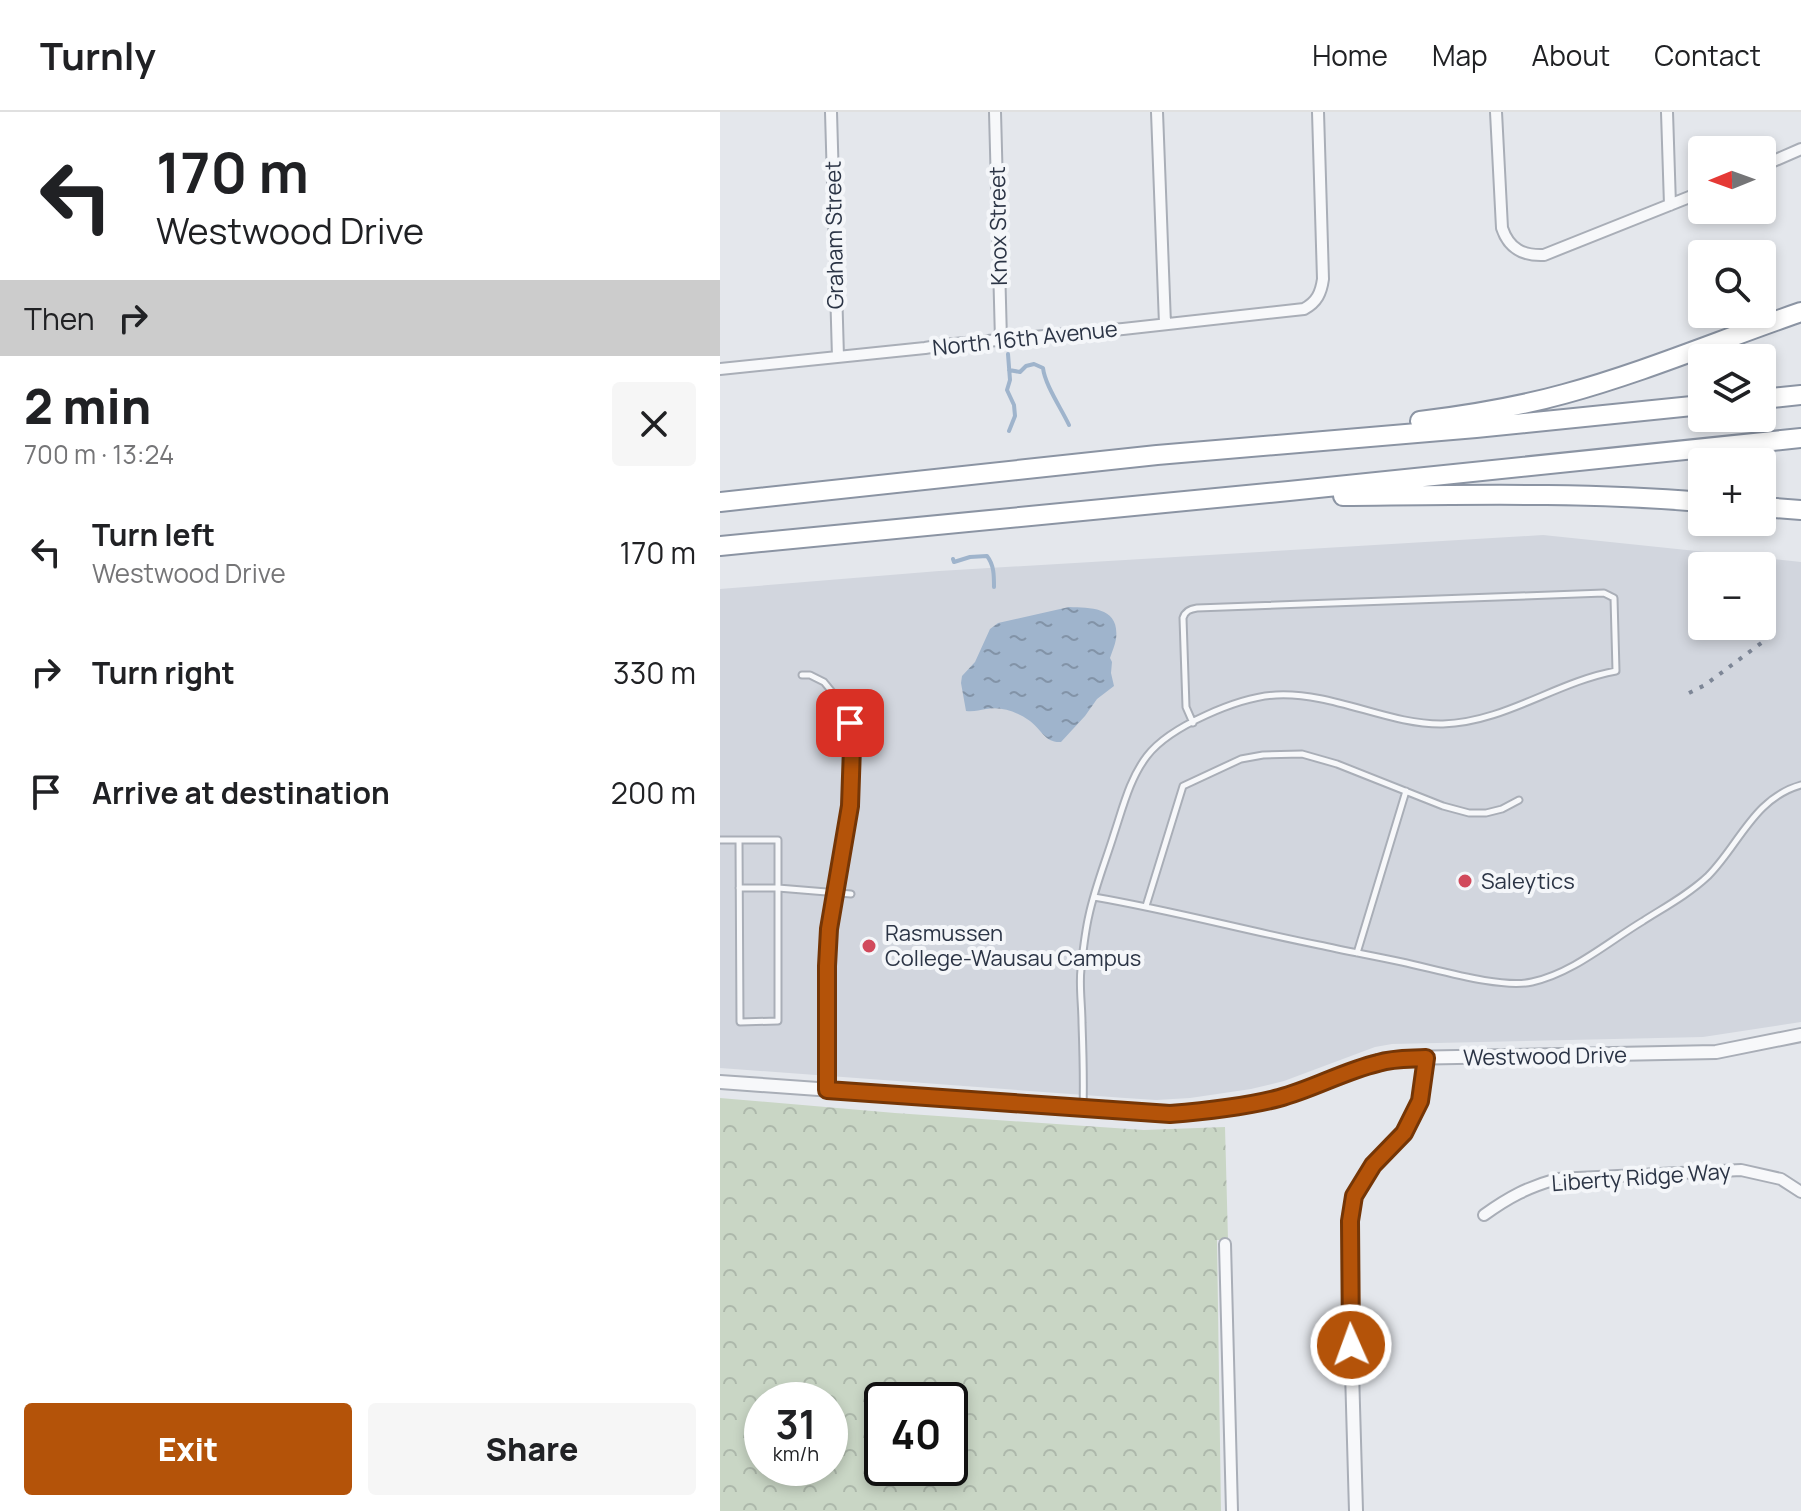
<!DOCTYPE html>
<meta charset="utf-8">
<style>
body{margin:0;font-family:Manrope,sans-serif;background:#f6f6f6;color:#202124;height:100vh;display:flex;flex-direction:column;font-size:30px;white-space:nowrap}
*{box-sizing:border-box;margin:0}
p{font-size:26px;color:#757577}
.icon{flex:none;width:44px;height:44px;fill:none;stroke:currentColor;stroke-width:2;stroke-linecap:round;stroke-linejoin:round}
.map{position:relative;flex:1;overflow:hidden}
.sheet{display:flex;flex-direction:column;background:#fff;width:720px}
.sheet>*{flex:none}
.guide{background:#fff;color:#202124;overflow:hidden}
.needle{width:52px;rotate:269deg}
.tools{position:absolute;left:968px;top:24px;display:grid;gap:16px}
.tools a{display:grid;place-items:center;width:88px;height:88px;border-radius:8px;background:#fff;box-shadow:0 4px 12px #0003;font-size:40px}
.speed{position:absolute;left:24px;top:1270px;display:flex;gap:16px;font-size:40px;font-weight:700;text-align:center}
.speed>*{display:grid;place-content:center;width:104px;height:104px;border-radius:50%;background:#fff;box-shadow:0 4px 12px #0003;line-height:1}
.speed small{font-size:20px;font-weight:400}
.speed .limit{border:4px solid #111;border-radius:12px;background:#fff;color:#111}
.pin{position:absolute;display:grid;place-items:center;width:68px;height:68px;color:#fff;margin:-34px;border-radius:16px;box-shadow:0 4px 12px #0006}
.me{position:absolute;width:88px;margin:-44px;rotate:358deg;stroke-linejoin:round;filter:drop-shadow(0 0 6px #0008)}
.turn{display:flex;align-items:center;gap:28px;height:168px;padding:0 24px;font-size:36px}
.turn .icon{width:104px;height:104px;stroke-width:2.5}
.turn b{display:block;font-size:56px;line-height:68px}
.then{display:flex;align-items:center;height:76px;padding:0 24px;background:#0003;gap:16px;font-size:30px}
.round{display:grid;place-items:center;flex:none;width:84px;height:84px;border-radius:8px;background:#f6f6f6}
.head{display:flex;align-items:center;justify-content:space-between;height:136px;padding:0 24px}
h1{font-size:48px;font-weight:800;line-height:60px}
.cta{display:flex;gap:16px;margin-top:auto;padding:16px 24px}
.cta a{flex:1;height:92px;border-radius:8px;background:#b45309;color:#fff;font-size:32px;font-weight:800;line-height:92px;text-align:center}
.cta a+a{background:#f6f6f6;color:#202124}
ul{padding:0;list-style:none}
li{display:flex;align-items:center;gap:24px;height:120px;padding:0 24px}
li div{flex:1}
li b{display:block;font-size:30px}
li em{font-style:normal}
header{display:flex;align-items:center;gap:48px;box-sizing:border-box;height:112px;padding:0 40px;background:#fff;border-bottom:2px solid #e0e0e0}
header strong{font-size:38px}
nav{display:flex;gap:44px;margin-inline-start:auto;font-size:28px}
main{display:flex;flex:1;min-height:0}
.map>svg:first-child{display:block}
.built{fill:#d2d6de;fill-rule:evenodd}
.forest{fill:url(#forest-crowns);fill-rule:evenodd}
.water{fill:url(#water-ripples)}
.lines{fill:none;stroke-linecap:round;stroke-linejoin:round}
.stream{stroke:#9fb4cc;stroke-width:4}
.service-casing{stroke:#a9aeb7;stroke-width:9}
.minor-casing{stroke:#a9aeb7;stroke-width:14}
.tertiary-casing{stroke:#a9aeb7;stroke-width:16}
.motorway-casing{stroke:#8b94a3;stroke-width:22}
.service{stroke:#f7f8fa;stroke-width:5}
.minor{stroke:#f7f8fa;stroke-width:10}
.tertiary{stroke:#f7f8fa;stroke-width:12}
.motorway{stroke:#fff;stroke-width:18}
.rail{stroke:#7d8696;stroke-width:4;stroke-dasharray:4 8;stroke-linecap:butt}
.route-casing{stroke:#753606;stroke-width:20}
.route{stroke:#b45309;stroke-width:14}
.poi-dot{fill:#d1495b;stroke:#f4f6f9;stroke-width:3}
.labels{text-anchor:middle;dominant-baseline:central;stroke-width:8;stroke-linejoin:round;paint-order:stroke}
.street-label{font-size:22px;fill:#2b3445;stroke:#f4f6f9}
.poi-label{font-size:22px;fill:#2b3445;stroke:#f4f6f9;text-anchor:start}
</style>
<header>
<strong>Turnly</strong>
<nav><a>Home</a><a>Map</a><a>About</a><a>Contact</a></nav>
</header>
<main>
<section class="sheet">
<div class="guide">
<div class="turn"><svg class="icon" aria-label="left" viewBox="0 0 24 24"><path d="M17 20v-9H6M10 6l-5 5 5 5"/></svg><div><b>170 m</b>Westwood Drive</div></div>
<div class="then">Then<svg class="icon" aria-label="right" viewBox="0 0 24 24"><path d="M7 20v-9h11M14 6l5 5-5 5"/></svg></div>
</div>
<div class="head"><div><h1>2 min</h1><p>700 m · 13:24</p></div><a class="round"><svg class="icon" aria-label="close" viewBox="0 0 24 24"><path d="M6 6l12 12M18 6L6 18"/></svg></a></div>
<ul>
<li><svg class="icon" aria-label="left" viewBox="0 0 24 24"><path d="M17 20v-9H6M10 6l-5 5 5 5"/></svg><div><b>Turn left</b><p>Westwood Drive</p></div><em>170 m</em></li>
<li><svg class="icon" aria-label="right" viewBox="0 0 24 24"><path d="M7 20v-9h11M14 6l5 5-5 5"/></svg><div><b>Turn right</b></div><em>330 m</em></li>
<li><svg class="icon" aria-label="arrive" viewBox="0 0 24 24"><path d="M6 21V4h12l-3 4 3 4H6"/></svg><div><b>Arrive at destination</b></div><em>200 m</em></li>
</ul>
<div class="cta"><a>Exit</a><a>Share</a></div>
</section>
<div class="map">
<svg width="1081" height="1399" viewBox="0 0 1081 1399">
<defs>
<pattern id="forest-crowns" width="20" height="18" patternUnits="userSpaceOnUse" patternTransform="scale(2)"><rect width="20" height="18" fill="#c9d6c5"/><path d="M2 6a3 3 0 1 1 6 0M12 15a3 3 0 1 1 6 0" fill="none" stroke="#adb8ab"/></pattern>
<pattern id="water-ripples" width="26" height="14" patternUnits="userSpaceOnUse" patternTransform="scale(2)"><rect width="26" height="14" fill="#9fb4cc"/><path d="M2 4q2-2 4 0t4 0M15 11q2-2 4 0t4 0" fill="none" stroke="#8293a7"/></pattern>
</defs>
<rect width="100%" height="100%" fill="#e4e7ec"/>
<path class="built" d="M823,423L1081,450V910L983,925L672,932L655,935L564,969L531,977L470,986L436,988L405,986L0,956V477L219,459ZM982,454H1042V514H982Z"/>
<path class="forest" d="M0,986L175,1001L424,1018L505,1015L508,1128H497L501,1399H0ZM42,1288H110V1356H42ZM162,1288H230V1356H162Z"/>
<path class="water" d="M349,495C372,496 400,495 396,527C395,533 392,540 390,546L392,550L391,561L394,574L377,587L365,604L341,630C325,631 322,618 310,609C297,600 282,594 266,597C259,598 254,600 246,599L241,571L242,564L255,550L270,517L278,511Z"/>
<g class="lines">
<path class="stream" d="M288,242L290,268L287,278L294,293L295,304L289,319
M289,258L300,260L306,254L314,252L323,256C325,273 341,296 349,313
M233,447L234,450L250,445L267,444C274,453 274,463 274,475"/>
<g class="service-casing">
<path id="service" d="M82,563H90L104,570L122,592L130,611L132,635L130,694L109,817L107,854V977
M0,728H58V776H19
M19,728L20,910L58,909V776L131,782
M374,785C450,798 524,818 599,833C626,839 654,844 682,850C716,857 780,877 812,870C853,861 888,830 923,809C945,795 969,782 988,764C1019,733 1034,686 1081,673
M426,794L463,674L521,647L543,643L582,642L617,652L723,694L749,701H766L782,697L799,688
M637,841L686,679
M363,996C364,968 363,939 362,911C362,893 359,874 361,857C363,839 365,820 369,803C375,775 386,748 394,722C403,695 410,666 427,644C450,614 519,585 556,583C614,580 668,613 723,612C785,610 836,570 896,559L894,486L884,481L477,496C470,497 465,499 463,506L466,595L473,611"/>
</g>
<g class="minor-casing">
<path id="minor" d="M111,0L118,245
M275,0L281,228
M437,0L445,212
M776,0L782,116C789,137 803,144 824,143L982,80
M947,0L950,93
M1042,54L1081,37
M0,257L205,236L223,233L403,217L584,197C597,190 601,181 603,167L598,0
M764,1103C789,1085 808,1075 837,1067L1021,1058L1061,1067L1081,1080
M505,1132L512,1399"/>
</g>
<g class="tertiary-casing">
<path id="tertiary" d="M0,970L450,1002C492,999 534,994 574,981C611,970 644,952 682,946L996,940L1081,923
M636,1399L630,1189V1109L634,1084L653,1053L684,1021L700,989L706,946"/>
</g>
<g class="motorway-casing">
<path id="motorway" d="M1042,287L1081,283
M700,309C749,303 797,295 844,282C925,260 1002,227 1081,200
M623,384C743,383 863,380 982,390
M0,390L437,343L756,316L982,293
M1042,395L1081,398
M0,434L569,379L1081,326"/>
</g>
<use href="#service" class="service"/>
<use href="#minor" class="minor"/>
<use href="#tertiary" class="tertiary"/>
<use href="#motorway" class="motorway"/>
<path class="rail" d="M969,581L985,573L1056,520"/>
</g>
<g class="lines">
<g class="route-casing">
<path id="route" d="M130,611L132,635L130,694L109,817L107,854V978L450,1002C487,999 524,995 559,986C593,977 624,959 658,951C674,946 690,947 706,946L700,989L684,1021L653,1053L634,1084L630,1109L631,1233"/>
</g>
<use href="#route" class="route"/>
</g>
<g class="poi-dot">
<circle cx="745" cy="769" r="8"/>
<circle cx="149" cy="834" r="8"/>
</g>
<g class="labels">
<g class="street-label">
<text transform="translate(278 114) rotate(-91)">Knox Street</text>
<text transform="translate(114 123) rotate(-91)">Graham Street</text>
<text transform="translate(305 226) rotate(-6)">North 16th Avenue</text>
<text transform="translate(825 944) rotate(-1)">Westwood Drive</text>
<text transform="translate(921 1065) rotate(-4)">Liberty Ridge Way</text>
</g>
<g class="poi-label">
<text x="761" y="769">Saleytics</text>
<text x="165" y="821">Rasmussen<tspan x="165" dy="25">College-Wausau Campus</tspan></text>
</g>
</g>
</svg>
<div class="tools">
<a><svg class="needle" viewBox="-14 -14 28 28"><path d="M0-13l5 13h-10z" fill="#e53935"/><path d="M0 13l5-13h-10z" fill="#757577"/></svg></a>
<a><svg class="icon" aria-label="search" viewBox="0 0 24 24"><circle cx="10" cy="10" r="6"/><path d="M15 15l6 6"/></svg></a>
<a><svg class="icon" aria-label="layers" viewBox="0 0 24 24"><path d="M12 4l9 5-9 5-9-5zM3 14l9 5 9-5"/></svg></a>
<a>+</a>
<a>−</a>
</div>
<div class="speed"><div>31<small>km/h</small></div><div class="limit">40</div></div>
<div class="pin" style="left:130px;top:611px;background:#d93025"><svg class="icon" aria-label="arrive" viewBox="0 0 24 24"><path d="M6 21V4h12l-3 4 3 4H6"/></svg></div>
<svg class="me" style="left:631px;top:1233px" viewBox="-20 -20 40 40"><circle r="17" fill="#b45309" stroke="#fff" stroke-width="3"/><path d="M0-11L8 9 0 5-8 9z" fill="#fff"/></svg>
</div>
</main>
